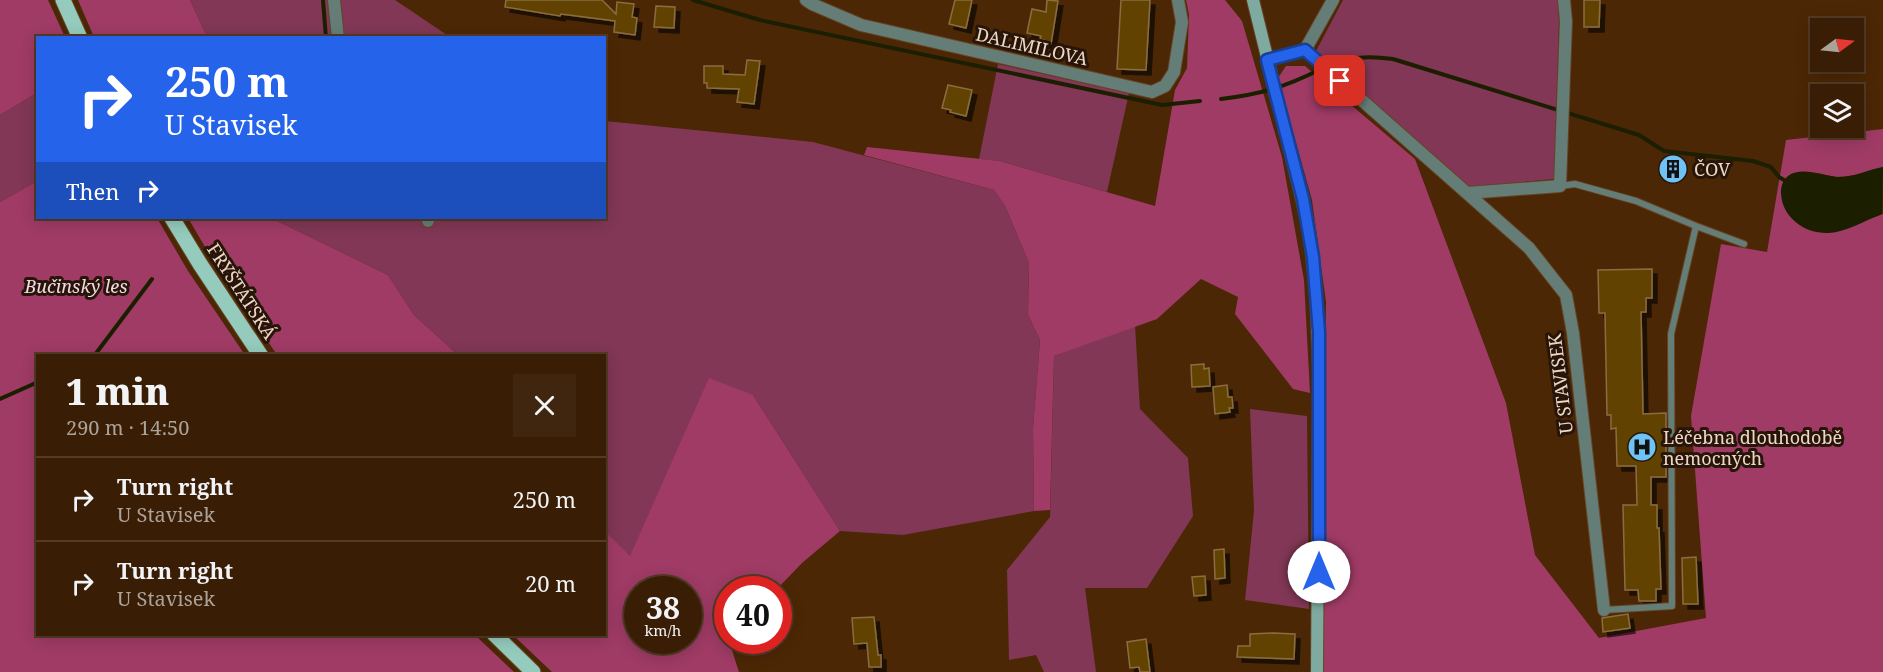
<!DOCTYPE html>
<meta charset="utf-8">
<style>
body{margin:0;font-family:"Noto Serif",serif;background:#40260e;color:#f1f3f6;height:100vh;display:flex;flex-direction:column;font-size:22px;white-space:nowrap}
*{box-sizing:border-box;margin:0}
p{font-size:20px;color:#aba29a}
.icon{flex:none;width:33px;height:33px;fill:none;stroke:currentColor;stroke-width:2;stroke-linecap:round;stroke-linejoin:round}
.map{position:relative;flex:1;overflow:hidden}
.side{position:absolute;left:36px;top:354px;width:570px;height:282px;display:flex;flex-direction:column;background:#391d04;border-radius:0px;box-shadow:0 3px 15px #0003,0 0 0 2px #533b26}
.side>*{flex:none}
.banner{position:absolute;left:36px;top:36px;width:570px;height:183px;border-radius:0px;box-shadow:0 3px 15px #0003,0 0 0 2px #533b26;background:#2563eb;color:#fff;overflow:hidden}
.needle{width:39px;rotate:75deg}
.buttons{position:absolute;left:1810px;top:18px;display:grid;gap:12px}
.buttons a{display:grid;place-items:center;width:54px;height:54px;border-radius:0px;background:#391d04;box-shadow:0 3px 15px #0003,0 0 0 2px #533b26;font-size:30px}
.speed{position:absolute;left:624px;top:576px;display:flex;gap:12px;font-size:30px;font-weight:700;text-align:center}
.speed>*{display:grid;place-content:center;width:78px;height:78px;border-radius:50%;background:#391d04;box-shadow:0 3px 15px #0003,0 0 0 2px #533b26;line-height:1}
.speed small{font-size:15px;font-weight:400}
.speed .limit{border:9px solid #d22;background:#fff;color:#111}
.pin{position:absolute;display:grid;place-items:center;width:51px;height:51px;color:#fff;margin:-26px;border-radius:12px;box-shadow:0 3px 9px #0006}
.me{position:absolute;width:66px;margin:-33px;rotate:0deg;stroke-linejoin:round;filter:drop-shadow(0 0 4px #0008)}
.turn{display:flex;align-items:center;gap:21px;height:126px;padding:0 30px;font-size:27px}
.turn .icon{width:78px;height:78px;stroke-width:2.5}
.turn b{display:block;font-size:42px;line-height:51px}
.then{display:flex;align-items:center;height:57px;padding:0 30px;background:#0003;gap:12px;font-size:22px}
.round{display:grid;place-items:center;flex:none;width:63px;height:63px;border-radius:0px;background:#40260e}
.head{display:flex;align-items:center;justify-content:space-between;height:102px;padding:0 30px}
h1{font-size:36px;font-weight:800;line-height:45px}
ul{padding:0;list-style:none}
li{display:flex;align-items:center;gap:18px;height:84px;padding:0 30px;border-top:2px solid #533b26}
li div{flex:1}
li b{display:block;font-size:22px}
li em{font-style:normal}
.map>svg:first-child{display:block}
.green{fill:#813755}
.forest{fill:#9f3b65;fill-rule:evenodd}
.water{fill:#1b1f00}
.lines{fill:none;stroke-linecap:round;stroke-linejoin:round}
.stream{stroke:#1b1f00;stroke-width:4}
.building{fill:#624202;stroke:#8a6d41;stroke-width:1.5;filter:url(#shadow)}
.lane-casing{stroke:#664324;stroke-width:8}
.street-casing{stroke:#664324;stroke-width:14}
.secondary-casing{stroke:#664324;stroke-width:14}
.primary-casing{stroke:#664324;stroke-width:17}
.lane{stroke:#647e77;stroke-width:6}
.street{stroke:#647e77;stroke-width:12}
.secondary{stroke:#7faa9f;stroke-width:12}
.primary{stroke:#94cbbd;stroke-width:15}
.route-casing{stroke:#184099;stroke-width:15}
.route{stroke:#2563eb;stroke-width:10}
.labels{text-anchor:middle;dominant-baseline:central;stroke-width:6;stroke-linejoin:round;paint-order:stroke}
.street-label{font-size:18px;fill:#efd7c6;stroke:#261508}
.poi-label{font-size:18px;fill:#efd7c6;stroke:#261508;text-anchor:start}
.park-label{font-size:18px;font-style:italic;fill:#f5d9e2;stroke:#261508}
</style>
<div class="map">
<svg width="1883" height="672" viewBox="0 0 1883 672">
<defs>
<filter id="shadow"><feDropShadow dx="5" dy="5" stdDeviation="0" flood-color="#0009"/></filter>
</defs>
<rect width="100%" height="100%" fill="#4c2705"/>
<path class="green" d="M190,0H395L450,37H207Z
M1343,0H1558L1559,21L1554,179L1469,187L1316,51Z
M998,64L1129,93L1107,192L1000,161L979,159Z
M37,93V181L0,202V115Z
M605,121L813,142L994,190L1005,206L1029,263L1028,315L1040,340L1033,428L1034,511L903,535L840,531L753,395L629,557L605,531L604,356L458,355L414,315L388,275L271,218H604Z
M1135,325L1140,409L1188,458L1193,516L1147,588H1085L1096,672H1044L1036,655L1009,660L1007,570L1050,517L1054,356Z
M1250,409L1307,416L1309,609L1245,600L1254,511Z"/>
<path class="forest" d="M0,0H48L65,37L38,38L37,93L0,115Z
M78,0H190L207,37H94Z
M1186,0H1225L1242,21L1282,157L1304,280L1310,393L1293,389L1235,314L1238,297L1201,279L1157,319L1054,356L1050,510L1034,511L1033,428L1040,340L1028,315L1029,263L1005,206L994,190L864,155L867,147L1000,161L1155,206L1175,90L1187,68L1189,15Z
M1286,66H1305L1415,159L1506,403L1535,555L1599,638L1706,618L1691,416L1721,244L1767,252L1786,140L1883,129V167L1855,176L1836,177L1817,173L1854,225L1883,214V672H1323L1326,302L1312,200L1278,78Z
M37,181L38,218H157L188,271L245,355L38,356V634L475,635L514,672H0V202Z
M188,218H271L388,275L414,315L458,355H277L211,257Z
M709,378L753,395L840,531L802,563L777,589L728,590V640L729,641L739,672H552L513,635L604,634L605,531L630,556ZM638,590H688V640H638Z"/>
<path class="water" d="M1883,167L1882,214C1866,220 1846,232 1829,233C1805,234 1782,218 1781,193C1781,187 1782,181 1788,176C1802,166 1822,176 1838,177C1854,177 1867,170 1883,167Z"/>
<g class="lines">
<path class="stream" d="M323,0L326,38
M693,0L760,20L1162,105L1200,101
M1328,66C1350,56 1370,56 1393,59L1639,135L1664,151L1753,161L1771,167L1779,177L1789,183
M1221,99C1262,94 1285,87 1321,69
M94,356L152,279
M0,399L38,382"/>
</g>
<path class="building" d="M506,0H602L616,14L617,2L634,4L632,17L637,18L635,35L614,32L615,21L561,14L560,16L505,7Z
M955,0H972L966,28L949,24Z
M1047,0L1058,1L1051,44L1044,43V40L1040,39L1041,36L1027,33L1032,9L1046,12Z
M1121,0H1150L1146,70L1117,69Z
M1584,0H1600L1599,27H1584Z
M656,6L675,7L674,28L654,27Z
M747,60L760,61L754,104L737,102L739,89L707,88V83H704V66H723V74L745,75Z
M948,85L972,90L966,116L950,112L951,110L942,108Z
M1652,269V298H1646V312H1641L1643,414L1666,413V477H1651V505H1657V528H1659L1661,589H1656V601H1639L1638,590H1625L1623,505H1637L1636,466H1617L1616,428L1611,429V415H1607L1605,313H1599L1598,270Z
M1204,364V369L1209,368L1210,386L1192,387L1191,365Z
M1227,385L1228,397H1232L1233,408H1229L1230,412L1215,414L1213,387Z
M1224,549L1225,578L1215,579L1214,550Z
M1696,557L1698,604H1683L1682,558Z
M1205,576L1206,595L1194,596L1192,577Z
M1628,614L1630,628L1603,632L1602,618Z
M874,617L878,655H881V667H869L867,643L854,644L852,618Z
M1273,633L1295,634L1294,659L1237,657L1238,646H1250V634Z
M1146,639L1150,672H1140L1139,667L1130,668L1127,642Z"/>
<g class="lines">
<g class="lane-casing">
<path id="lane" d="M1560,186L1575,184L1636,201L1696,226L1671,334L1672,606L1604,610
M1696,226L1744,244"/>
</g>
<g class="street-casing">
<path id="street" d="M334,0L338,38
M806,0L812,4L861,25L1152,92L1165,86L1174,72L1182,22L1178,0
M1305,50L1529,248L1566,295L1573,333L1604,610
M1267,60L1305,50L1333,0
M1467,193L1560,186L1566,21L1564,0
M428,218V221"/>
</g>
<g class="secondary-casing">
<path id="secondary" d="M1253,0L1309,228L1316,294L1319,371L1317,672"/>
</g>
<g class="primary-casing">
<path id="primary" d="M63,0L80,38
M172,218L200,264L261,356
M494,634L533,672"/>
</g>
<use href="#lane" class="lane"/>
<use href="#street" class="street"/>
<use href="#secondary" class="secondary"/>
<use href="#primary" class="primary"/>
</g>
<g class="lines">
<g class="route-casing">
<path id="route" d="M1319,572V332L1313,257L1303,199L1267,60L1305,50L1340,81"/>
</g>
<use href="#route" class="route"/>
</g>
<defs>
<g id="building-disc" transform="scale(1.5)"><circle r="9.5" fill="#6fc2f4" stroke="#261508"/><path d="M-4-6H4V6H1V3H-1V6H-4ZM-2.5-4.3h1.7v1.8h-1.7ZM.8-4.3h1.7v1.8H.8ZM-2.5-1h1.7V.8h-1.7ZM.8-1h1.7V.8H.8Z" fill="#111"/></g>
<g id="hospital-disc" transform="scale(1.5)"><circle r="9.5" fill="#6fc2f4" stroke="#261508"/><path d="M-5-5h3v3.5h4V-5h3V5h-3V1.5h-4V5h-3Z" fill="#111"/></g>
</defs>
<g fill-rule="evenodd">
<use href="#building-disc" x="1673" y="169"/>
<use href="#hospital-disc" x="1642" y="447"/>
</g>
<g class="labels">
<g class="street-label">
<text transform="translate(1032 46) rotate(13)">DALIMILOVA</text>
<text transform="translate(242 291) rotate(57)">FRYŠTÁTSKÁ</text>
<text transform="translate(1560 384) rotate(-97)">U STAVISEK</text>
</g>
<g class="poi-label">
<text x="1694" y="169">ČOV</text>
<text x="1663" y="437">Léčebna dlouhodobě<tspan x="1663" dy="21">nemocných</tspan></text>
</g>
<g class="park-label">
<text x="76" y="286">Bučinský les</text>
</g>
</g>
</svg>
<div class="buttons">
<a><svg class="needle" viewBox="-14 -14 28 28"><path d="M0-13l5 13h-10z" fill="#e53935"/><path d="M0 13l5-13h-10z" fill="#aba29a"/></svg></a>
<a><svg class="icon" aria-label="layers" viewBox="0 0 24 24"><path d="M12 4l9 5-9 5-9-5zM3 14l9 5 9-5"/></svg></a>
</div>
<div class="speed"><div>38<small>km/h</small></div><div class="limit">40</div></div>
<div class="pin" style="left:1340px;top:81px;background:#d93025"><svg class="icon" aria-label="arrive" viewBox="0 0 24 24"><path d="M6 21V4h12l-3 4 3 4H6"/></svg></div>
<svg class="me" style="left:1319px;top:572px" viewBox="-20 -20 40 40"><circle r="19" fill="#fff"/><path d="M0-13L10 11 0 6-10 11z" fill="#2563eb"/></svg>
<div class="banner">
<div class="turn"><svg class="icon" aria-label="right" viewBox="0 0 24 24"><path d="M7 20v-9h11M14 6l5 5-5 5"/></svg><div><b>250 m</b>U Stavisek</div></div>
<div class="then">Then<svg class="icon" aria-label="right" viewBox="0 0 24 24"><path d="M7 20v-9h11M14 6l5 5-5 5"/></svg></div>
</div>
<section class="side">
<div class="head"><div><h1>1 min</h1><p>290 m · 14:50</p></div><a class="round"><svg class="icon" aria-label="close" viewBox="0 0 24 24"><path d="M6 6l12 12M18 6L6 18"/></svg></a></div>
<ul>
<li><svg class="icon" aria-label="right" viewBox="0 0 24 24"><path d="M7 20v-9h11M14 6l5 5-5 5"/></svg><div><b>Turn right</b><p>U Stavisek</p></div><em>250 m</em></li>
<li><svg class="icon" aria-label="right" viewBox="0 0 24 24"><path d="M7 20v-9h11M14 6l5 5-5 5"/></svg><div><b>Turn right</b><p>U Stavisek</p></div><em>20 m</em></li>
</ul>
</section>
</div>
